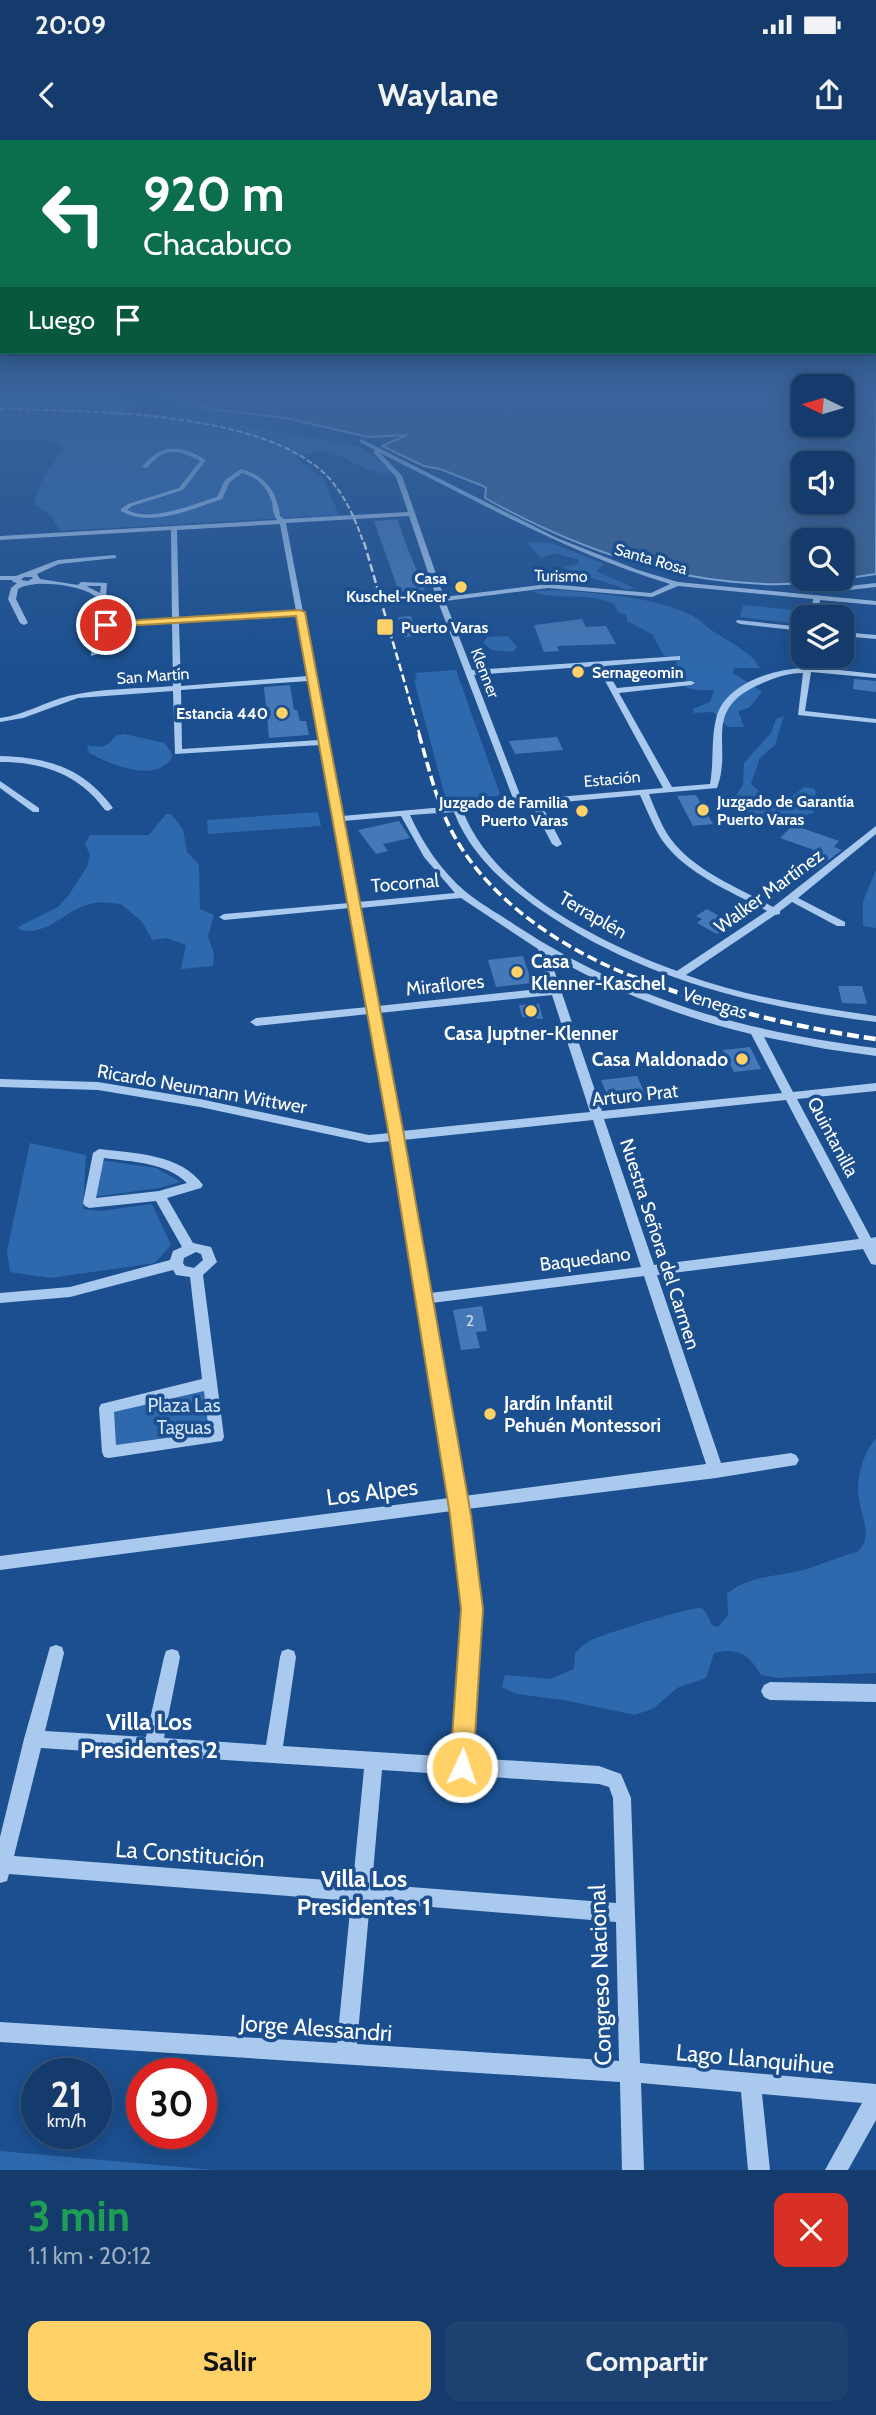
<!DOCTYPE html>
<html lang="es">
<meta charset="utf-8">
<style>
body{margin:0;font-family:Cabin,sans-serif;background:#1d4271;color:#f1f3f6;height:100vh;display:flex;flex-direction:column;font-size:26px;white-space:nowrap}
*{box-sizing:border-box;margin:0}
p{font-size:23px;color:#9dadc1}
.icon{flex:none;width:38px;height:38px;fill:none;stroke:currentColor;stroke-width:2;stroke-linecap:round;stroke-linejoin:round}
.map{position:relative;height:2030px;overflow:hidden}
.details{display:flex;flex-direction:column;background:#143b6b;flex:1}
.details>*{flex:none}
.banner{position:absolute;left:0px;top:0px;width:877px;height:214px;box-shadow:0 4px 18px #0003,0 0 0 2px #33557e;background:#0b6e4f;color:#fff;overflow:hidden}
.needle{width:46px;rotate:275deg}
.fabs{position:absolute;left:791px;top:234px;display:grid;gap:14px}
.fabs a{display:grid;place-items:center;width:63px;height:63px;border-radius:14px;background:#143b6b;box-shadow:0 4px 18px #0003,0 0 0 2px #33557e;font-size:35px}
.speed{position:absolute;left:21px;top:1918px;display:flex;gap:14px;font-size:35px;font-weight:700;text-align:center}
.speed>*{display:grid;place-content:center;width:91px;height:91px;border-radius:50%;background:#143b6b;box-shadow:0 4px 18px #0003,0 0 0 2px #33557e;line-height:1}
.speed small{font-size:18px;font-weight:400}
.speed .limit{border:10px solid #d22;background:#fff;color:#111}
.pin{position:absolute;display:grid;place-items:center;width:60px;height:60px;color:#fff;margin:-30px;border:4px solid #fff;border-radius:50%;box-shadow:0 2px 7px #0007}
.me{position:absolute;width:77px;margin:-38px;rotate:3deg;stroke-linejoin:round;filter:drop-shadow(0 0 5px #0008)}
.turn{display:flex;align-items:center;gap:24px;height:147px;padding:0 28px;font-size:32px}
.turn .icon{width:91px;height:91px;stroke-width:2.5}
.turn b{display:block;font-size:49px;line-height:60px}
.then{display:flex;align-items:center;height:66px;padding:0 28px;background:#0003;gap:14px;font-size:26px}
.round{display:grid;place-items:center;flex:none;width:74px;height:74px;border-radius:14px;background:#1d4271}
.head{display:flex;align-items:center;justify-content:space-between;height:119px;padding:0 28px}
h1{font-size:42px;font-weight:700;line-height:52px;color:#1e9e55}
.action{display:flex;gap:14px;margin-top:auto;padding:14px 28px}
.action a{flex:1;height:80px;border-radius:14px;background:#ffd166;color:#111;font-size:28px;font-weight:700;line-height:80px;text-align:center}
.action a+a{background:#1d4271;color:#f1f3f6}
.status{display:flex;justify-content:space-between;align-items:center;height:49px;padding:0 35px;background:#143b6b;direction:ltr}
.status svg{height:19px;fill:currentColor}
header{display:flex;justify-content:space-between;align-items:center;height:91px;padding:0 28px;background:#143b6b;font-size:32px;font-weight:700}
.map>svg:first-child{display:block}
.green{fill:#2e69ad}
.water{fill:#3c6290;stroke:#9cc4f0;stroke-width:2;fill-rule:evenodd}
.building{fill:#4478b7}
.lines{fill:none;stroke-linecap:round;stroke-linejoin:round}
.minor{fill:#a9c9ee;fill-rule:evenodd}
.rail-far3{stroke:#fff;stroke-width:2;stroke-dasharray:6 2.5;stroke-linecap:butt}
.rail-far2{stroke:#fff;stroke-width:2.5;stroke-dasharray:8 3.5;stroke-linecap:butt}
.rail-far1{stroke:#fff;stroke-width:3.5;stroke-dasharray:10 4.5;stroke-linecap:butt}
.rail{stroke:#fff;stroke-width:4.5;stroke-dasharray:12 5;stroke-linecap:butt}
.route{fill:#ffd166;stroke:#a68842;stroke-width:2}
.poi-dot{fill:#ffd166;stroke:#1b4f8f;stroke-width:2.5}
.labels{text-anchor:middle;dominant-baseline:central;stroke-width:7;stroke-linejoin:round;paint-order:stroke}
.far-street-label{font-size:16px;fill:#fff;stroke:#1b4f8f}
.far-poi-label{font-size:16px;font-weight:bold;fill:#fff;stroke:#1b4f8f;text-anchor:end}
.number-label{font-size:16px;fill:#d0dded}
.street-label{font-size:19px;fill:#fff;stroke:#1b4f8f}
.poi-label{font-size:19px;font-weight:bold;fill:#fff;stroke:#1b4f8f;text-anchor:start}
.park-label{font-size:19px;fill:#cfe3fa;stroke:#1b4f8f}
.near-street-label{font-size:23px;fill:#fff;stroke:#1b4f8f}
.near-neighbourhood-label{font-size:24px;font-weight:bold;fill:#fff;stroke:#1b4f8f}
</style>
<div class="status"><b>20:09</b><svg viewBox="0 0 49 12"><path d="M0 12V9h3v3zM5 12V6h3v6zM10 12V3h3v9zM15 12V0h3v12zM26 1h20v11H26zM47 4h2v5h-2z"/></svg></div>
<header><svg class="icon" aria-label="back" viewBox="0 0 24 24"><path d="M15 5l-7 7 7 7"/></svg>Waylane<svg class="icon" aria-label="share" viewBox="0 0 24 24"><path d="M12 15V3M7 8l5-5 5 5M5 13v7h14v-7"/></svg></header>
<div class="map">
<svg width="876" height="2030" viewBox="0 0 876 2030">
<rect width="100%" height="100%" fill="#1b4f8f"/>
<path class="green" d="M0,252H98L143,261L131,274L214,277L241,285L360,306L392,331C375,340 347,316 329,312C318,310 305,315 295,317L323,338L339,375L60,391L51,376L34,364L41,342L64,308L50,300L0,299Z
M160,252L206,267L241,274C224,280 170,267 156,255Z
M527,402L551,403L604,424L596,431L634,448L628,450L586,436L572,439L571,432L564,427L579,424V420L555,413L541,418Z
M562,450C605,455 649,456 689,474C699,478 708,489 719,495C732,503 753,514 760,528H734L733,533L762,552L749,568L738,571L744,587H728L713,572L694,573L693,569L710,562L714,550C695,551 678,550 671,530L674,529L677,521L664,516L652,494L627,481V475L618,472L614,464C588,451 556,462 532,451Z
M743,465L803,471L800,484L740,477Z
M508,496L517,507L513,512L492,510L483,503L487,497Z
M456,530L500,654L497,656L446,660L414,540L417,539L415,533Z
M784,576L775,605L760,618L751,644L761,653L752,663C775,662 786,663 804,647L815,649L816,656L806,660L815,672C790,681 767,688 741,678L737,669L730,668V665L743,645L744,623L771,593L776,579Z
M124,594L165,603L173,616C156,645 110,624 89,613L87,605C101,608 107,608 115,596Z
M318,672L321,686L208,694L207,680Z
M166,674H171L183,689L187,712L199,724L200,769L214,775L208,796L214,814L213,826L181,829L186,805L167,798L152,800L142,782L121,764C109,763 98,761 87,765C63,772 47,796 20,790L18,787L58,767L68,756L87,727L90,715L85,704L90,695H149Z
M876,730V788L863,786V761Z
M30,1003L86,1015L83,1069L100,1071L152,1064L171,1105L155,1123L50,1138L10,1132L7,1111Z
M100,1020L156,1028L181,1042L159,1048L93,1057Z
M204,1248L210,1294L114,1308L109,1269Z
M876,1298V1533L778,1538L761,1535C749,1515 739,1507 714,1513L706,1538L677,1548L654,1568L635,1575L564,1560L516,1554L502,1547L505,1535L550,1539L574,1529L575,1514C580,1507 588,1501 596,1498C608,1493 693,1466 700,1468C707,1470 709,1480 712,1485L718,1487L728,1475L727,1454C747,1436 774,1437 799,1431C819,1426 837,1417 857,1412C876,1398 858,1371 858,1350C858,1331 864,1313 876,1298Z
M0,2011L214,2030H0Z"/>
<path class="water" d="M164,252H803V285H842V252H876V434L842,439V401H803V439H841C718,459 592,418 485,358L486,348L483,346L440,329L424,326L382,306L407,295L368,297L286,278L217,270ZM803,324H842V362H803Z"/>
<path class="building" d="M397,379L409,412L425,450L399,452L374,381Z
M411,476L418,496L404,497L398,477Z
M582,479L586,487L606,486L616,504L557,506L559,511L544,512L534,485Z
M854,539L876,541V552L853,549Z
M290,545L294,570H297L300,581H306L309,595L269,598L264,547Z
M557,597L563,610L515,614L509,601Z
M696,655L704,668L713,684L693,686L677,656Z
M399,681L410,698L383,704L388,711L376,714L358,690Z
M793,685L839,701L834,707L842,710L817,729L801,723L814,710L780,698Z
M742,764L755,771L717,794L697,783L702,779L696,776L707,769L721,777Z
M523,816L532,843L496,847L488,820Z
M838,846H862L867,864L842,863Z
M539,864L543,879L522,877L519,865Z
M750,907L761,929L734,932L723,910Z
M637,936L648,960L611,965L601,940Z
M482,1166L487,1191L476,1192L480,1208L461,1210L453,1170Z"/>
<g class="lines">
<path class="minor" d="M361,299L557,398L638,430L678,442L876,461V465L820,460L819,478H811L813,459L678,446L652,457L548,448L445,461L472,530L680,516V520H677L604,526L617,548L691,541L695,543L691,545L619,553L672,647L710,644C714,622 711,600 716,579C724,544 773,529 804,528L806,516H814L812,527L876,534V538L811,532L805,571L876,579V583L798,575L803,533C786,533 771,539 756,546C702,572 733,606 717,648L649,654C655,669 661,685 670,698C695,732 738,747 773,767L876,686V694L798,758L845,782V786H837L792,762L780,771V774L775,775L686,835C747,857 812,867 876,876V882C757,867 641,839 541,770C504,744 470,714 454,672L410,675C423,704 442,732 466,752C482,765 499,774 515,785C630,860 742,891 876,908V916L826,909L764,897L793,952L876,943V951L797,959L871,1098L876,1097V1125L871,1124L863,1109L657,1135L721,1323L791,1313L796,1315L799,1320L796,1325L716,1338L467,1369L480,1469L471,1618L599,1626L621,1634L631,1658L640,1923L876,1944V1980L848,2030H825L862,1963L762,1954L770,2030H748L741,1952L641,1943L644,2030H622L620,1942L0,1902V1882L337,1903L351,1761L9,1734L7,1741L0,1743V1697L24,1599L50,1507L56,1505L62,1507L64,1513L45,1591L146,1597L164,1517L166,1511L172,1509L178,1511L180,1517L164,1598L266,1605L280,1517L282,1511L288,1509L294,1511L296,1517L283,1606L454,1617L464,1469L452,1371L0,1430V1416L449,1358L392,1001L369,1003L200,967L98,950L0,947V939L98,942L200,959L369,995L390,993L369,874L256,886L250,882L256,878L368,867L350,768L224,780L219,777L224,774L349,763L320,605L175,614L173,551L78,558L23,578L0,582V578C24,575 45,562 68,556C100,548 140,549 173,546L172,483L106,487L98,514L91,516C91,497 104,481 103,461C96,457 90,452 83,450C65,444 33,440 18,449L16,459L28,483L24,485L20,483L8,459L11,448L17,443L13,442L12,440H0V436H16L58,420L114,415L116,416V418L59,424L37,434L40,439L78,445L81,442L107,443L106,457L110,460L108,483L172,479L171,390L0,400V396L277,380C273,374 273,369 272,362C267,347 257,337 242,333L230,342L222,359C192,369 151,388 121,371V369L128,364L179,348L200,321C177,309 164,307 147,328L142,327C160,303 182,304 206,320L183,350L132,366L127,370C151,383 193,364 217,357L225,340L241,329C266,336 277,351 280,376L284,379L408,372L396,337L374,313L375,310L359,302ZM380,313C476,360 567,413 670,444L651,453L548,444L444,457L402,336ZM409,376L437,459L514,661L342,676L286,383ZM280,384L296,471L179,478L177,390ZM24,437H32L33,438L28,441L21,440ZM87,446H101L100,453L88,447ZM297,475L308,536L181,546L179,483ZM597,526L663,648L522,660L474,535ZM309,541L319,600L182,609L181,550ZM640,655C647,670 653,686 662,700C687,735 731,751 767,771L677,831C602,804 492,749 463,671L532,665L552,704L557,707L562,704L541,664ZM401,676L424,717L455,753L358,762L343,681ZM461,758L538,809L549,848L378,866L360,768ZM549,815C613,851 680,877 751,894L782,953L602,971ZM552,855L590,972L402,991L379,873ZM786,960L859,1099L654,1125L604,979ZM593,980L641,1127L430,1153L403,1000ZM644,1136L706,1324L464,1356L432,1163ZM41,1608L364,1629L353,1742L14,1716ZM382,1630L599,1644L609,1647L613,1658L616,1763L372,1744ZM370,1762L616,1782L619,1921L357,1904Z
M876,443V447L822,453L818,451L822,449Z
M737,480L803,487V491L740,484L736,482Z
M842,492L876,495V499L842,496Z
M0,616C47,617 84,628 113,668L108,671L105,670C79,634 43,622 0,622Z
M0,641L39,668V672H33L0,648Z
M99,1009C134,1013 181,1014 203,1045L201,1048L167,1058L193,1103L211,1107L217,1122L203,1135L224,1297L222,1301L109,1318L104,1317L102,1312L99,1268L101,1264L202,1239L190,1137L176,1135L173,1130L70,1157L0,1163V1153L70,1147L170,1120L173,1111L182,1107L156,1061L89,1068L85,1066L83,1063L93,1013ZM104,1018C133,1022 165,1022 187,1043L159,1051L96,1058ZM196,1112L201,1114L203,1120L194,1128L185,1126L183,1123L184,1118ZM204,1251L209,1292L116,1305L114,1272Z
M770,1542L876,1544V1562L770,1560L764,1557L761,1551L764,1545Z"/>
<path class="rail-far3" d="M0,269C89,271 265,270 329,338C346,357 356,381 364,404"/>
<path class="rail-far2" d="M364,402L420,596"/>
<path class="rail-far1" d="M419,594C427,622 434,651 445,677C478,755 562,810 639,839"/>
<path class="rail" d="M634,837C714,867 792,887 876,899"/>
</g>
<linearGradient id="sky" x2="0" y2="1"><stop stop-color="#0f2b4f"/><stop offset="0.47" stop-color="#39639b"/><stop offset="1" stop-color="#39639b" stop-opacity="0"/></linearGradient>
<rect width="876" height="536" fill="url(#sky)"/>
<path class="route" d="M300,470L305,472L403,990L471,1375L483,1469L473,1627L470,1635L462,1638L454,1635L450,1627L461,1469L450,1375L388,990L296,476L106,487L101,485L106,482Z"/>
<g class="poi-dot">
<circle cx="461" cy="447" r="7"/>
<rect x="376" y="478" width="18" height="18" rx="3.5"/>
<circle cx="578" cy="532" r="7"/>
<circle cx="282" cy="573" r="7"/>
<circle cx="703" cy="670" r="7"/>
<circle cx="582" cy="671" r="7"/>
<circle cx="517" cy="832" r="7"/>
<circle cx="531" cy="871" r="7"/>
<circle cx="742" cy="919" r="7"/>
<circle cx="490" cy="1274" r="7"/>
</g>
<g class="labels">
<g class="far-street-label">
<text transform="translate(651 419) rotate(16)">Santa Rosa</text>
<text transform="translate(561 436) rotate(1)">Turismo</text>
<text transform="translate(485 533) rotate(69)">Klenner</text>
<text transform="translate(153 536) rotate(-4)">San Martín</text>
<text transform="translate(612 639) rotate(-5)">Estación</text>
</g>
<g class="far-poi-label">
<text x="447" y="438">Casa<tspan x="447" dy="18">Kuschel-Kneer</tspan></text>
<text x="401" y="487" text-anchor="start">Puerto Varas</text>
<text x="592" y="532" text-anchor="start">Sernageomin</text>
<text x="268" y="573">Estancia 440</text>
<text x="717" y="661" text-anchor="start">Juzgado de Garantía<tspan x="717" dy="18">Puerto Varas</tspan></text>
<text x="568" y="662">Juzgado de Familia<tspan x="568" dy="18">Puerto Varas</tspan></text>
</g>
<g class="number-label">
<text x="470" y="1180">2</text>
</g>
<g class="street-label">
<text transform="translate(405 743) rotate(-5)">Tocornal</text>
<text transform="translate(769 751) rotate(-36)">Walker Martínez</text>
<text transform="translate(593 775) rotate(30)">Terraplén</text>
<text transform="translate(445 845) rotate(-6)">Miraflores</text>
<text transform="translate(715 863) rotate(17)">Venegas</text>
<text transform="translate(202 949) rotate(10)">Ricardo Neumann Wittwer</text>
<text transform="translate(635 955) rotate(-6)">Arturo Prat</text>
<text transform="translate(833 997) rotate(62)">Quintanilla</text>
<text transform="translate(660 1104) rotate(72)">Nuestra Señora del Carmen</text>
<text transform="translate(585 1119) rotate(-7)">Baquedano</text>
</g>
<g class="poi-label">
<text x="531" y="821">Casa<tspan x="531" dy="22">Klenner-Kaschel</tspan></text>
<text x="531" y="893" text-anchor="middle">Casa Juptner-Klenner</text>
<text x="728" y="919" text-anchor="end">Casa Maldonado</text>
<text x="504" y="1263">Jardín Infantil<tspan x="504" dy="22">Pehuén Montessori</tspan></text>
</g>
<g class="park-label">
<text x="184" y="1265">Plaza Las<tspan x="184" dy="22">Taguas</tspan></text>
</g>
<g class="near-street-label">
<text transform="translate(372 1352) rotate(-7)">Los Alpes</text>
<text transform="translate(190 1714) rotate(4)">La Constitución</text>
<text transform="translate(600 1835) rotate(-92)">Congreso Nacional</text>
<text transform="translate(316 1888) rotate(4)">Jorge Alessandri</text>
<text transform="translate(755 1919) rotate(5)">Lago Llanquihue</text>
</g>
<g class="near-neighbourhood-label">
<text x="149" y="1581">Villa Los<tspan x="149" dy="28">Presidentes 2</tspan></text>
<text x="364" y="1738">Villa Los<tspan x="364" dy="28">Presidentes 1</tspan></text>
</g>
</g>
</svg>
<div class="fabs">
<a><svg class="needle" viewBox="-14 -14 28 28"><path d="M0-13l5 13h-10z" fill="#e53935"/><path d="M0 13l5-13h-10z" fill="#9dadc1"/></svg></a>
<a><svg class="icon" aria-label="sound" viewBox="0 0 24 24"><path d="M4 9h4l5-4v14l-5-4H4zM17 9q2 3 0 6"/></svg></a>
<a><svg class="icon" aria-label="search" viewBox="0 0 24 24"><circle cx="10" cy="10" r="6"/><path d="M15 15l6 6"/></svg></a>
<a><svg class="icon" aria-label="layers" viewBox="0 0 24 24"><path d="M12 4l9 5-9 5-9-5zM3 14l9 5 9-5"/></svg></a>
</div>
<div class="speed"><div>21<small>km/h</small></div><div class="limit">30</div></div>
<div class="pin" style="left:106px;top:485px;background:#d93025"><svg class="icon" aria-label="arrive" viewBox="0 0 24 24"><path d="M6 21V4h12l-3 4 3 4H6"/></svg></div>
<svg class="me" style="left:462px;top:1627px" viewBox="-20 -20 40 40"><circle r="17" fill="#ffd166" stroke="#fff" stroke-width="3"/><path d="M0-11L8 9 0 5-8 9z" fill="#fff"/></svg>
<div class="banner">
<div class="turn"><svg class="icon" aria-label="left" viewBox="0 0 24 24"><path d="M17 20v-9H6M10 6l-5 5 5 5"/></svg><div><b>920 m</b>Chacabuco</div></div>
<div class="then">Luego<svg class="icon" aria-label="arrive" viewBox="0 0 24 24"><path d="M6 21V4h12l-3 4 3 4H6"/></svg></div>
</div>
</div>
<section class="details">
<div class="head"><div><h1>3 min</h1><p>1.1 km · 20:12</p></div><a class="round" style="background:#d93025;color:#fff"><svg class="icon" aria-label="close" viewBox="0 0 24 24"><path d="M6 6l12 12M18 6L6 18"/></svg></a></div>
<div class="action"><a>Salir</a><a>Compartir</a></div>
</section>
